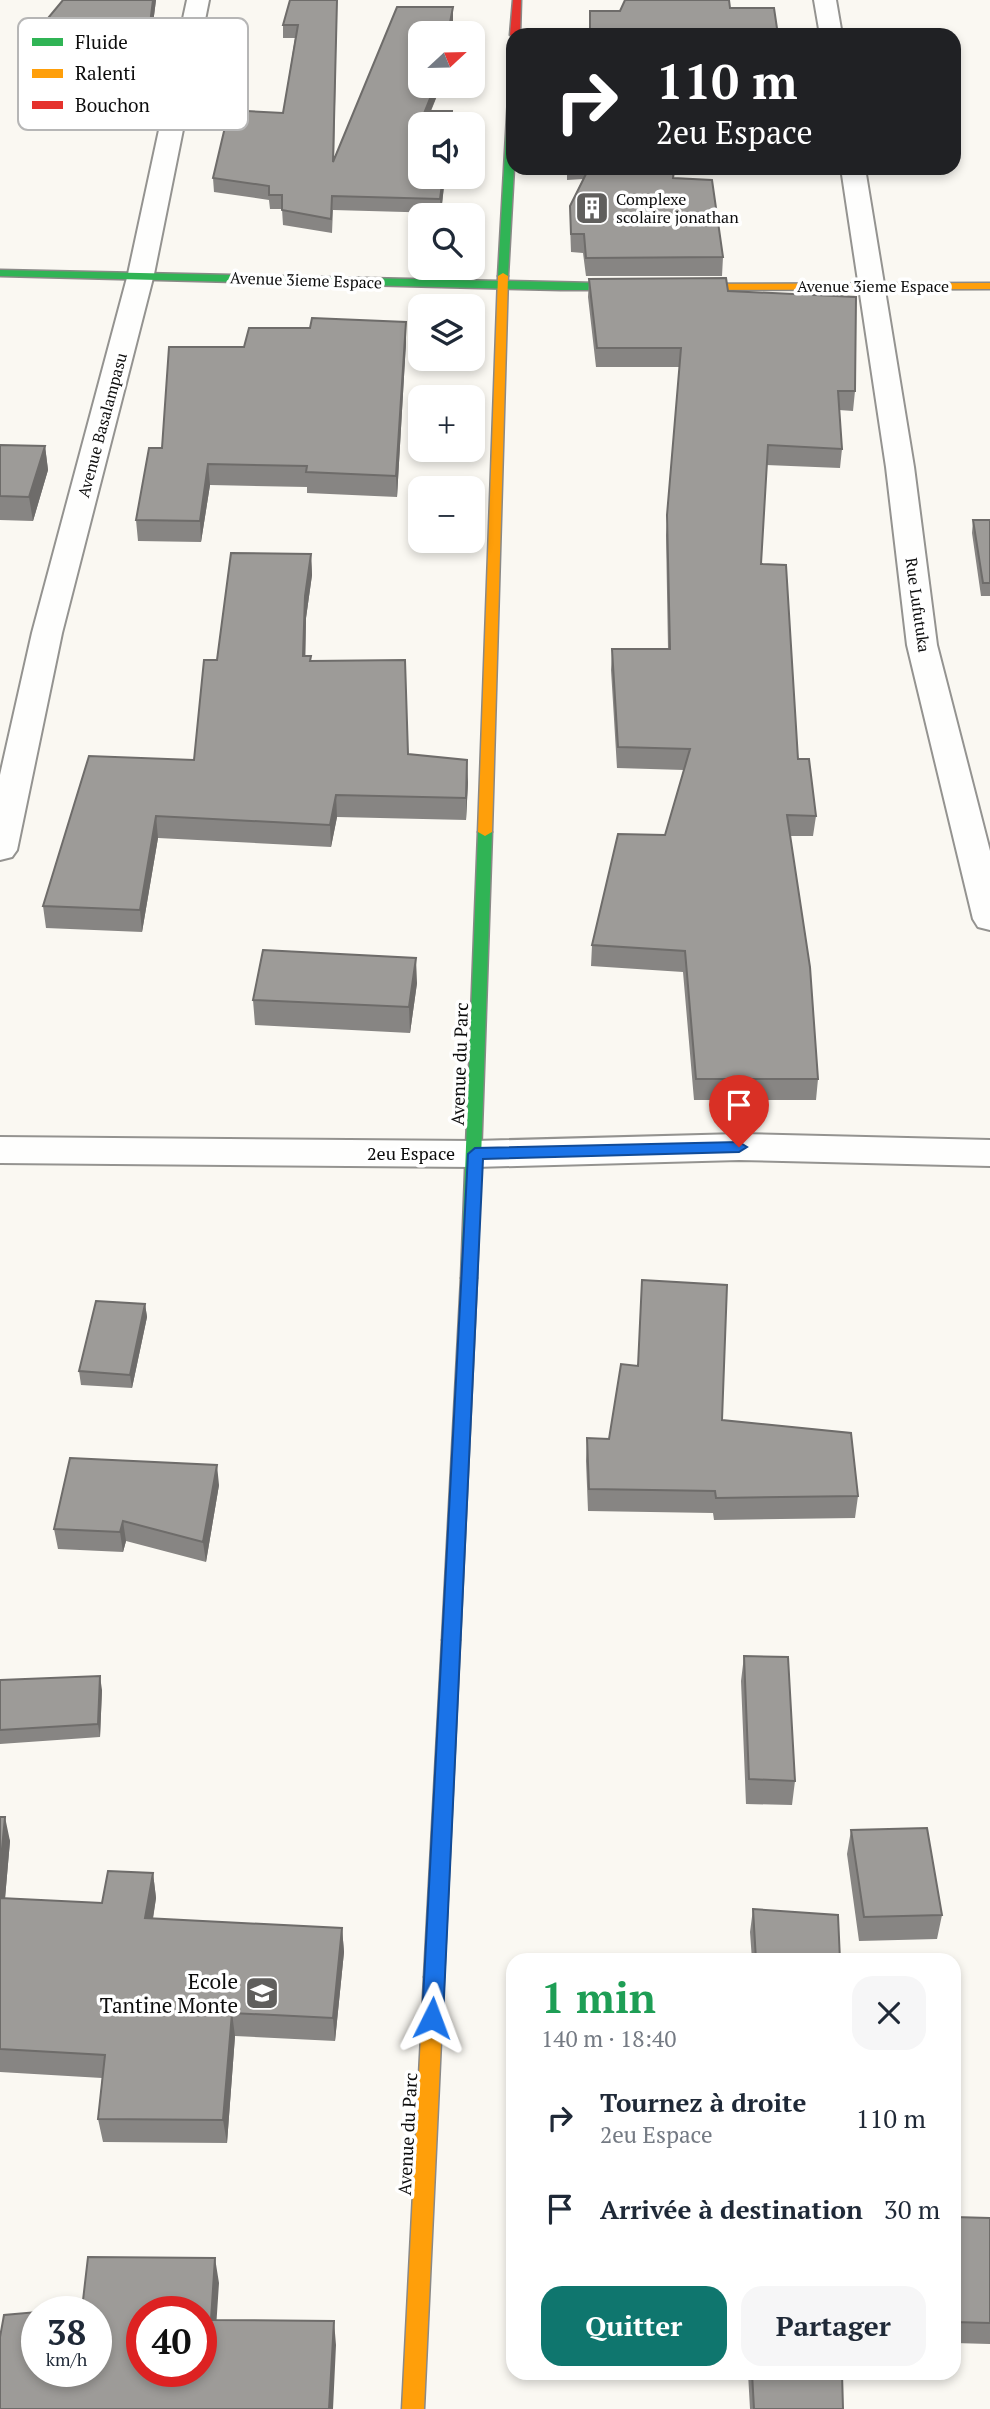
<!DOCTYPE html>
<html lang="fr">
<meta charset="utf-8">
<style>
body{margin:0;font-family:"PT Serif",serif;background:#f6f6f7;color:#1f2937;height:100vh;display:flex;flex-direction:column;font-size:26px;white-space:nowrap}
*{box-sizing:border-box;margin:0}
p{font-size:23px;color:#747a83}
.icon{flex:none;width:38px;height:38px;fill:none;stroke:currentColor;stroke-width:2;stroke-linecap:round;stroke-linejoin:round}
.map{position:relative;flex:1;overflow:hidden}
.drawer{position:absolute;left:506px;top:1953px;width:455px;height:427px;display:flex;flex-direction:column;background:#fff;border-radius:21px;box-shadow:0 4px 10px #0003}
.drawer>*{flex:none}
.hud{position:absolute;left:506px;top:28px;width:455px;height:147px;border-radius:21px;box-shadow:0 4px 10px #0003;background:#202124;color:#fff;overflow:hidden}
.needle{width:46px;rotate:68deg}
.fabs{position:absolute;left:408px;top:21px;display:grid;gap:14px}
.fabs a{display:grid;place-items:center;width:77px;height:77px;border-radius:14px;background:#fff;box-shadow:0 4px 10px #0003;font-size:35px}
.speed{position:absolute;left:21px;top:2296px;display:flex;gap:14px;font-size:35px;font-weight:700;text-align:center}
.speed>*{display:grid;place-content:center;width:91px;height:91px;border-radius:50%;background:#fff;box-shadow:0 4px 10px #0003;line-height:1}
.speed small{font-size:18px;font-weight:400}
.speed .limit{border:10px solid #d22;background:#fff;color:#111}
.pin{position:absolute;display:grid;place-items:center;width:60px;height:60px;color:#fff;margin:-72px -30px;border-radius:50% 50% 50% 0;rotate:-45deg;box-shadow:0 0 7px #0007}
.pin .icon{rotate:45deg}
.me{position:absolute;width:77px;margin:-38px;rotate:3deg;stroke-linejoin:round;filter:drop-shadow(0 0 5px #0008)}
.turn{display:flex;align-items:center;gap:24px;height:147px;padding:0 35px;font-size:32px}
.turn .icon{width:91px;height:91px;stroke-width:2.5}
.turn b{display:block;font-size:49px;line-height:60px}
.round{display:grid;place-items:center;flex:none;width:74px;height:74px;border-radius:21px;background:#f6f6f7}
.headline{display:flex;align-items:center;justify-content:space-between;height:119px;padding:0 35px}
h1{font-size:42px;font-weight:800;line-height:52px;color:#1e9e55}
.action{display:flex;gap:14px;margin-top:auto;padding:14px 35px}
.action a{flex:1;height:80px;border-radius:21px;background:#0f766e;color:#fff;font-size:28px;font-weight:800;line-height:80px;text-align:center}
.action a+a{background:#f6f6f7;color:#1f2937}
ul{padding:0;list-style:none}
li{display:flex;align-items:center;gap:21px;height:91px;padding:0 35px}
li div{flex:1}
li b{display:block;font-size:26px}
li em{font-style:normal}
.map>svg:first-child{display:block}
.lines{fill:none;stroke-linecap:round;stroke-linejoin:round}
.street-casing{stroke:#949390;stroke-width:4}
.fast-casing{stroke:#8a8987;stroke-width:3}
.slow-casing{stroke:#8a8987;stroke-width:3}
.jam-casing{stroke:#8a8987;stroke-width:3}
.street{fill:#fefefd;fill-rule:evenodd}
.fast{fill:#30b455;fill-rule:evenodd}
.slow{fill:#ff9f0a;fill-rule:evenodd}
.jam{fill:#e5322d;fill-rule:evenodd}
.wall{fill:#878583}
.shaded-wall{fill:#6e6c6a}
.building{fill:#9d9b98;stroke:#6e6c6a;stroke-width:2;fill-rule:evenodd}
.route{fill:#1a73e8;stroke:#114b97;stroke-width:2}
.labels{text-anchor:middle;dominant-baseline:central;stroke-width:7;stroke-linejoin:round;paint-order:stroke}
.far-poi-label{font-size:16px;fill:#0d0d0d;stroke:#fff;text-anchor:start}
.far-street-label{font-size:16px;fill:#0d0d0d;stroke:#fff}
.street-label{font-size:18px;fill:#0d0d0d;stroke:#fff}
.near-poi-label{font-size:21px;fill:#0d0d0d;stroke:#fff;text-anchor:end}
.key{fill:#fff;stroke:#b6b6b6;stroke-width:2}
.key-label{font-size:19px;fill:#0d0d0d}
</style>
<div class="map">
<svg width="990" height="2409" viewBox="0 0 990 2409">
<rect width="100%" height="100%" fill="#faf8f2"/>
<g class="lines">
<g class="street-casing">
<path id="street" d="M187,0H209L154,274L62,633L17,850L12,857L0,860V775L32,633L128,274Z
M814,0H836L842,35H820Z
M841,168H865L914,467L937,645L990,851V930L978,927L973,919L907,645L886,467Z
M739,1134L990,1140V1166L739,1160L475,1167L0,1163V1137L475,1141Z"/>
</g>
<g class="fast-casing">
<path id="fast" d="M513,95L514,168L508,276L503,279L498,276L508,98Z
M0,270L641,284L646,287L641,290H561L0,276Z
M485,828L492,832L477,1278L469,1284L461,1278L478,832Z
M451,1633L457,1635L460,1640L444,1977L441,1983L434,1986L427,1983L424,1977L442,1640L445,1635Z"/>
</g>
<g class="slow-casing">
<path id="slow" d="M503,273L508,276L492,832L485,836L478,832L498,276Z
M990,283V289L641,290L636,287L641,284Z
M469,1272L477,1278L460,1640L457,1645L451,1647L445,1645L442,1640L461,1278Z
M434,1968L441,1971L444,1977L424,2409H402L424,1977L427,1971Z"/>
</g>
<g class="jam-casing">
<path id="jam" d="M513,0H521L520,35H513V37L510,35Z"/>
</g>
<use href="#street" class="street"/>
<use href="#fast" class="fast"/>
<use href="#slow" class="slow"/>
<use href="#jam" class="jam"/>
</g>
<path class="wall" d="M63,0H156L149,55L31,56L29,41Z
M290,0H337L334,160L397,7H453V21L451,33H420V86H441L431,111H452L453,124H420V177H445L441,213L333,210L332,233L283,225L282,209H270L269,200L214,192L213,178L229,110L283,113L295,38H283V25Z
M567,168H675L674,178L723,257L722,276H586L583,253L571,252L570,224V206L583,179L567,180Z
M589,279L728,291L855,391L853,411L839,410L842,449L840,468L766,465L761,564L798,759L816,816L813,836H790L818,1079L816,1100H694L683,972L591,966L592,945L665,835L684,770L617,768L611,670L612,649H668L666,535L680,367H596L588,297Z
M406,342L397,497L307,493V487L210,485L201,542L138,541L136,520L162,448L244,347Z
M0,445L45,446L48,470L33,521L0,520Z
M973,520H990V596H981L972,533Z
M311,554L312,575L306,618L305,656L408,754L468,782L466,820L337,817L331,847L158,838L142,932L46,928L43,906L194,760L217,660Z
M417,983L410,1033L255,1025L253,1000Z
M145,1304L147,1317L132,1388L81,1385L79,1371Z
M722,1420L858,1496L855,1518L714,1520L713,1513L588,1511L586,1461L587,1438L609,1439Z
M219,1485L206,1562L126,1541L123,1552L58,1549L54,1529Z
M744,1656L795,1781L792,1805L746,1804L741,1681Z
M0,1680L102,1690L100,1737L0,1744Z
M0,1817L10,1841L5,1898L102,1903L153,1873L156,1898L153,1919L342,1928L344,1952L335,2041L235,2036L227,2143L103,2142L98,2119L102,2078L0,2072Z
M851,1830L942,1915L937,1939L859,1941L847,1854Z
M753,1909L840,1960H752L750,1932Z
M954,2217L990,2218V2344L954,2343Z
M748,2373H842L843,2409H750Z"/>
<path class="shaded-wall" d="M153,0H156L149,55L148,40Z
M453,7V21L451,33H448Z
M435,86H441L425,124V111Z
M443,177H445L441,213L440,199Z
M406,322V342L397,497L396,476Z
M45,446L48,470L33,521L29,497Z
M208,464L210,485L201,542L200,521Z
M311,554L312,575L306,618L305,677L303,656L305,596Z
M467,760L468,782L466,820V798Z
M336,795L337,817L331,847L330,825Z
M156,816L158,838L142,932L140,910Z
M416,958L417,983L410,1033L409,1007Z
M145,1304L147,1317L132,1388L130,1375Z
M217,1465L219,1485L206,1562L203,1542Z
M123,1521L126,1541L123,1552L120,1532Z
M100,1676L102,1690L100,1737L98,1724Z
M5,1817L10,1841L3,1922L0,1908V1870Z
M153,1873L156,1898L149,1942L145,1918Z
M342,1928L344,1952L335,2041L333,2018Z
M232,2013L235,2036L227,2143L223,2120Z
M215,2258L219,2283L215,2344L211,2320Z
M334,2321L336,2345L333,2409H329Z"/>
<path class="building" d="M63,0H153L148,40L29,41Z
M290,0H337L333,162L397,7H453L448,33H420V86H435L425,111H452L451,124H420V177H443L440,199L332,196L331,219L282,210V195H269V186L213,178L229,110L283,113L298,25H283Z
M625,0H729L730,8H774L778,35H590V11H620Z
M589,168H674L673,178L712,180L723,257L586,258L584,234H571L570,206Z
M726,278L728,291L856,297L855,391H838L842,449L768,445L761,564L786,565L798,759H809L816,816L787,815L810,967L818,1079H696L685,951L592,945L618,834L665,835L690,749L618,747L612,649H670L667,515L681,348H597L589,279Z
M312,318L406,322L396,476L306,472L307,466L208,464L200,521L136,520L149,448H162L169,347H244L249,328H310Z
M0,445L45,446L29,497L0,496Z
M973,520H990V583H983Z
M231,553L311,554L305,596L303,656H311L310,661L405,660L408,754L467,760L466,798L336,795L330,825L156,816L140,910L43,906L89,756L194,760L204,660H217Z
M263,950L416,958L409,1007L253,1000Z
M642,1280L727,1285L722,1420L851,1433L858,1496L716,1498L715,1491L589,1489L587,1438L609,1439L621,1364L638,1366Z
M96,1301L145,1304L130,1375L79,1371Z
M70,1458L217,1465L203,1542L123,1521L120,1532L54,1529Z
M744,1656L788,1657L795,1781L749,1779Z
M100,1676L98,1724L0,1730V1680Z
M0,1817H5L0,1870Z
M927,1828L942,1915L864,1917L851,1830Z
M108,1871L153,1873L145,1918L342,1928L333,2018L232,2013L223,2120L98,2119L105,2055L0,2049V1898L102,1903Z
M753,1909L838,1915L840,1960H756Z
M954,2217L990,2218V2323L954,2322Z
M88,2257L215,2258L211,2320L334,2321L329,2409H0V2337L4,2315L37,2312V2371H96V2312H44L82,2309ZM142,2312H201V2371H142Z
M752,2373H842L843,2409H754Z"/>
<path class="route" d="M739,1142L747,1147L739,1152L483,1159L443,2018L440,2025L432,2028L425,2025L422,2018L468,1154L475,1148Z"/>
<defs>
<g id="building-square" transform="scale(1.75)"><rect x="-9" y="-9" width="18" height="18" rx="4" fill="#605f5d" stroke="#fff"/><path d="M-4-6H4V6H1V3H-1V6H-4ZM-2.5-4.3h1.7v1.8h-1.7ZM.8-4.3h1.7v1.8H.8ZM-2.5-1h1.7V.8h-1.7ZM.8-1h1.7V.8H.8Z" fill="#fff"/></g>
<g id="school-square" transform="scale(1.75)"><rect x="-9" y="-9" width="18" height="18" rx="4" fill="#605f5d" stroke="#fff"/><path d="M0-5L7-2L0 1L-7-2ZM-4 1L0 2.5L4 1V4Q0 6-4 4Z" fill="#fff"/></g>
</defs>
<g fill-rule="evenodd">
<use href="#building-square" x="592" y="208"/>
<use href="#school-square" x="262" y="1993"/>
</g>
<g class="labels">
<g class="far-poi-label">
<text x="616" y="199">Complexe<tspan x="616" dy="18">scolaire jonathan</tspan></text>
</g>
<g class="far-street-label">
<text transform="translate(306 280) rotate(2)">Avenue 3ieme Espace</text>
<text x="873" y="286">Avenue 3ieme Espace</text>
<text transform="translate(102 425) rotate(-75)">Avenue Basalampasu</text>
<text transform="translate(918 605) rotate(82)">Rue Lufutuka</text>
</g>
<g class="street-label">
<text transform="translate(459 1064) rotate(-88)">Avenue du Parc</text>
<text x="411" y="1153">2eu Espace</text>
<text transform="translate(407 2134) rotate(-87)">Avenue du Parc</text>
</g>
<g class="near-poi-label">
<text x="238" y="1981">Ecole<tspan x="238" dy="24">Tantine Monte</tspan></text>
</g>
</g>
<rect x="18" y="18" width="230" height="112" rx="10" class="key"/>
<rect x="32" y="38" width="31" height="8" fill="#30b455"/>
<rect x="32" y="69" width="31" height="9" fill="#ff9f0a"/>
<rect x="32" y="101" width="31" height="8" fill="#e5322d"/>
<g class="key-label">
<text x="75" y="49">Fluide</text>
<text x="75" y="80">Ralenti</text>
<text x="75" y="112">Bouchon</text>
</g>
</svg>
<div class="fabs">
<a><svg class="needle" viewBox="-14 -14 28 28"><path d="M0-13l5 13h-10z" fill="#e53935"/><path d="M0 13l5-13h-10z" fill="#747a83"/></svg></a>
<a><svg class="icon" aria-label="sound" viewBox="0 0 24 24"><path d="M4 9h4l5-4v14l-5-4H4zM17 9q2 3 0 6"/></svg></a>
<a><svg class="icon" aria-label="search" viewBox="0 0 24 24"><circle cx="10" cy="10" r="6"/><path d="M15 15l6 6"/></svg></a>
<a><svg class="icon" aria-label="layers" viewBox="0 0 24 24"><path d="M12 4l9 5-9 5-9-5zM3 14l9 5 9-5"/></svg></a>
<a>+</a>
<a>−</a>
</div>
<div class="speed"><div>38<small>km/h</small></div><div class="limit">40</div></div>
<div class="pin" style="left:739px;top:1147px;background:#d93025"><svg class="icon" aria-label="arrive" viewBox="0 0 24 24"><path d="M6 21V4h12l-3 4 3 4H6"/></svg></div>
<svg class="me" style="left:432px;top:2018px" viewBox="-20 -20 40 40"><path d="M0-17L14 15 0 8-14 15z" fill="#1a73e8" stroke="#fff" stroke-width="4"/></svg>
<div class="hud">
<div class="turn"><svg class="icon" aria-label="right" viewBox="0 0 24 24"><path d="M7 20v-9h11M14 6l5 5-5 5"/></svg><div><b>110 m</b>2eu Espace</div></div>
</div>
<section class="drawer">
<div class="headline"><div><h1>1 min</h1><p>140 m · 18:40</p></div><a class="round"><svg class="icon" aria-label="close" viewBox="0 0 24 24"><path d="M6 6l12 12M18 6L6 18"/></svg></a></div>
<ul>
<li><svg class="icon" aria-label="right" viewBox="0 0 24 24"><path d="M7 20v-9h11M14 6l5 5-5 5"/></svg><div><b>Tournez à droite</b><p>2eu Espace</p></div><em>110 m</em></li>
<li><svg class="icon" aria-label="arrive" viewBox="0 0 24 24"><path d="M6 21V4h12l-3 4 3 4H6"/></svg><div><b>Arrivée à destination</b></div><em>30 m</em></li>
</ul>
<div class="action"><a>Quitter</a><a>Partager</a></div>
</section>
</div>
